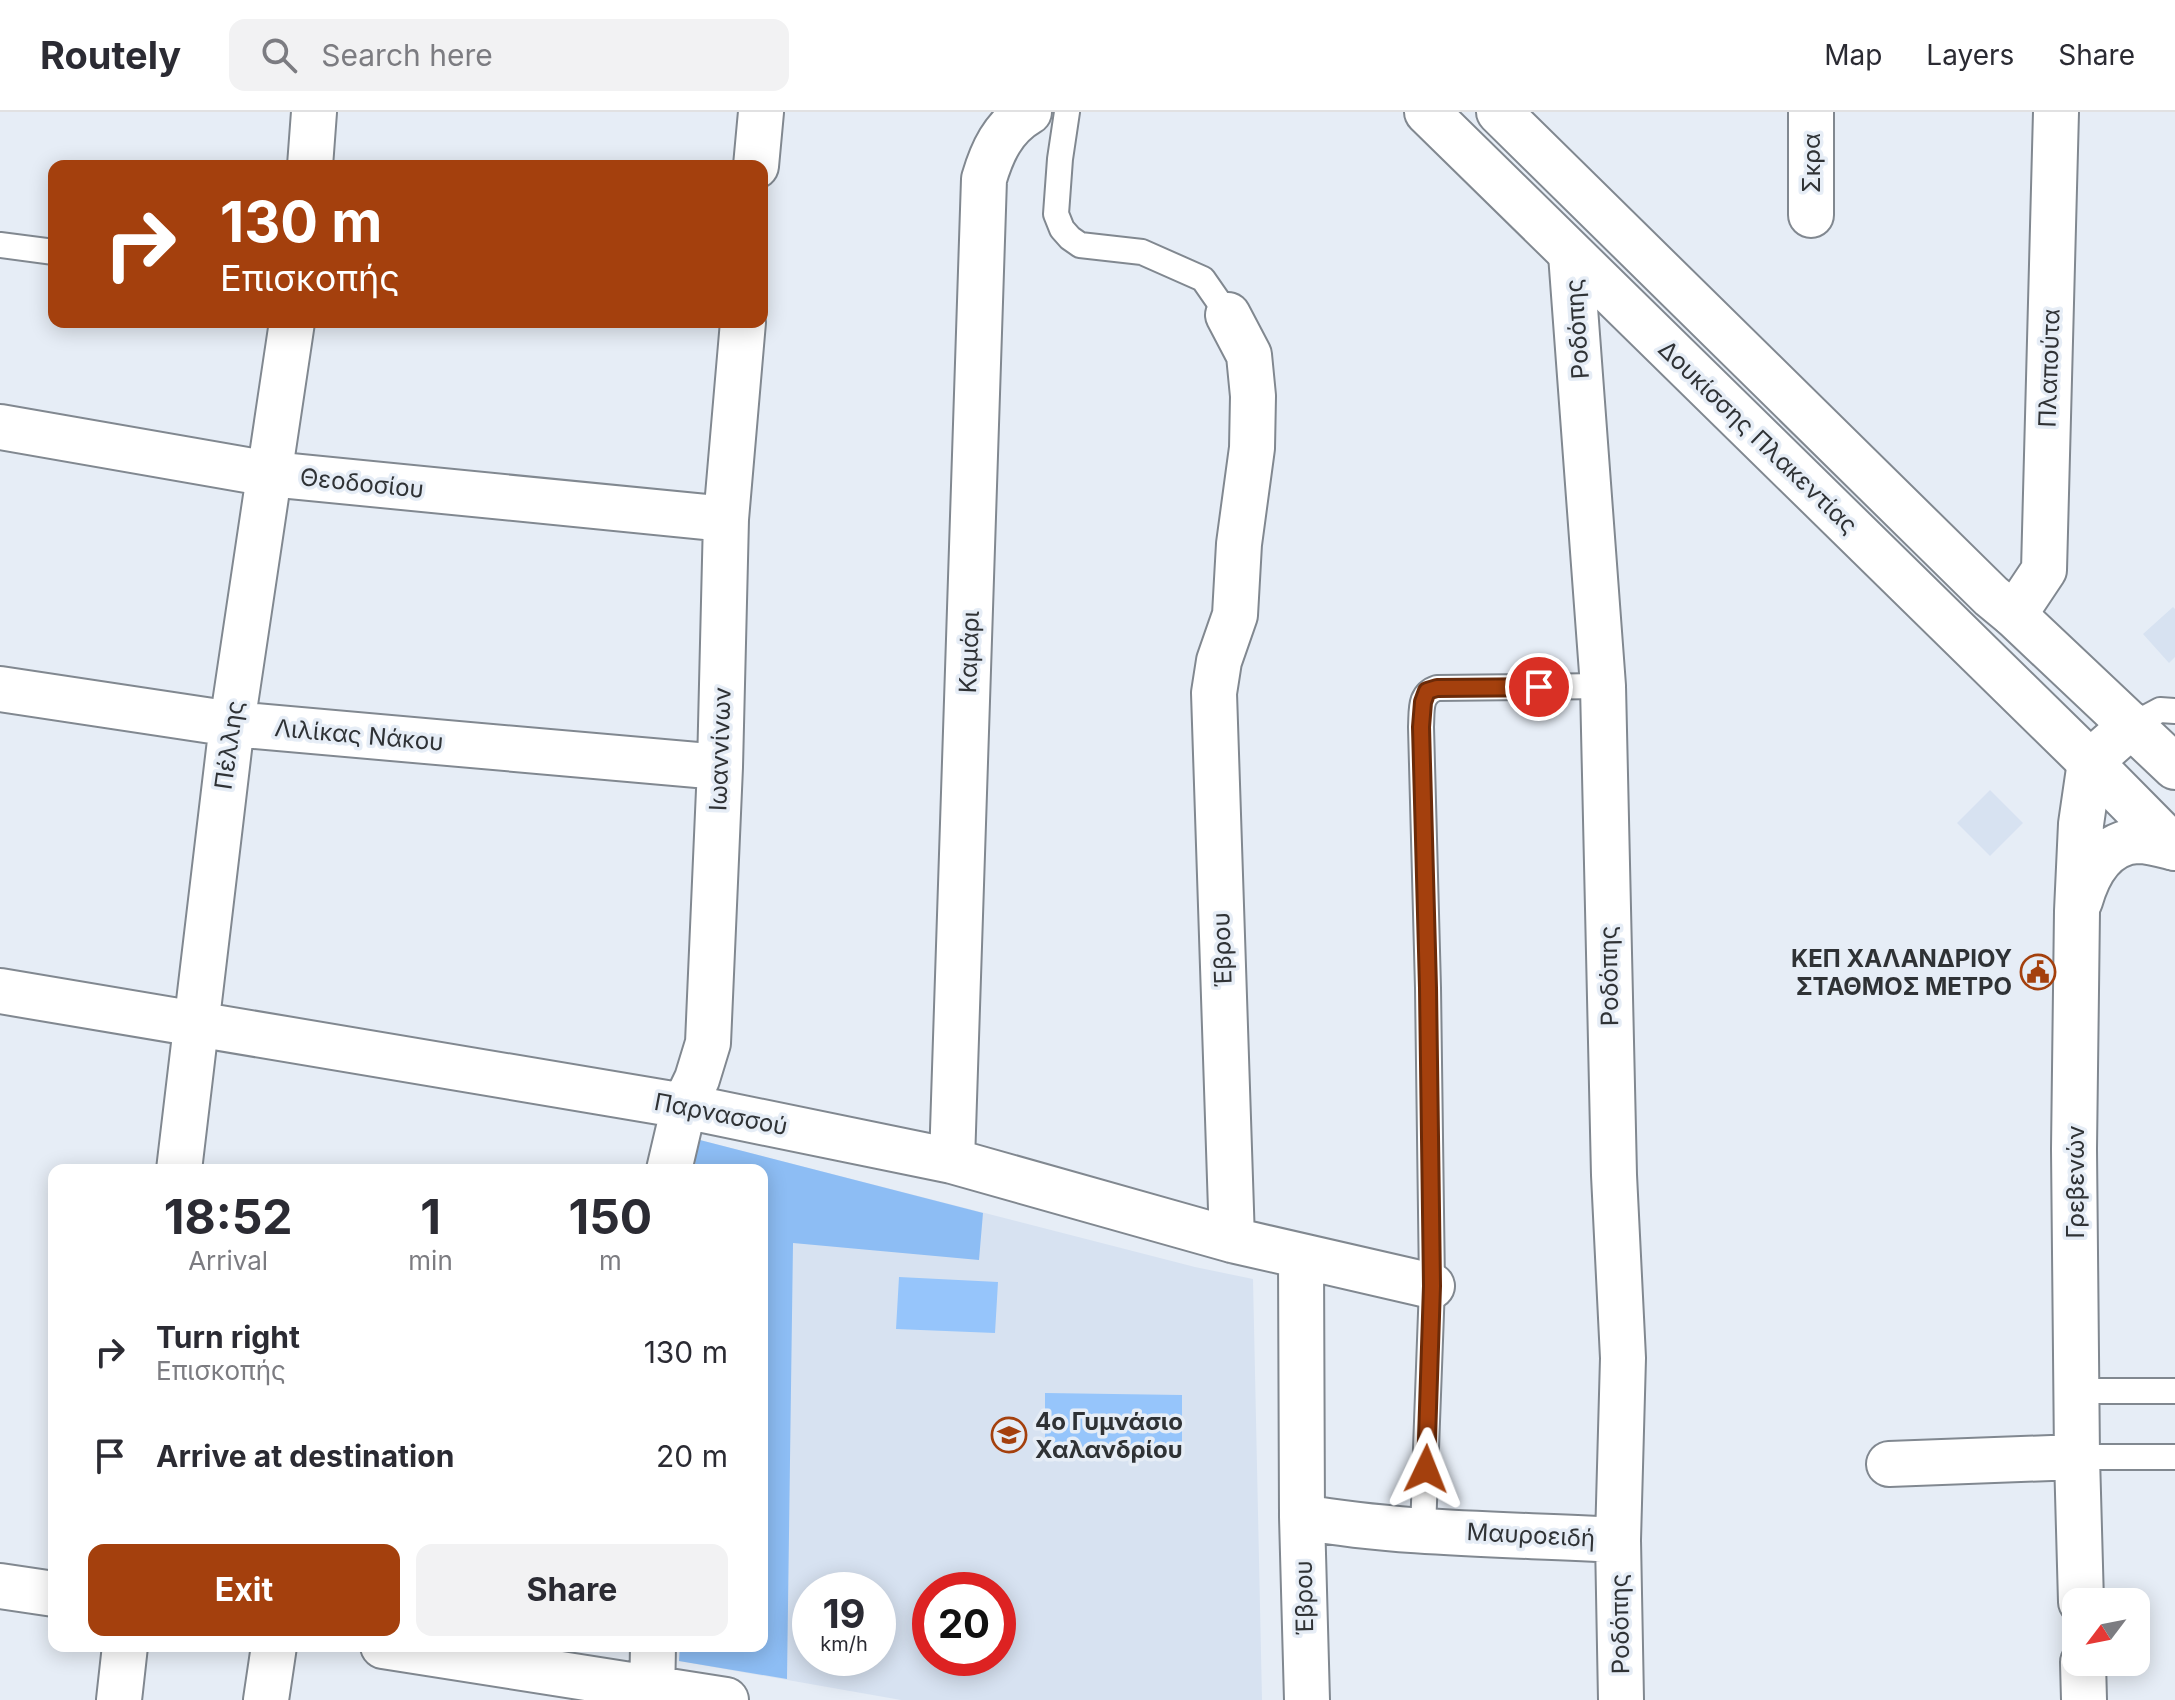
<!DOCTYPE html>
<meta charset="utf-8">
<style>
body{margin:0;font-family:Inter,sans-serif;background:#f2f2f3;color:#2b2b33;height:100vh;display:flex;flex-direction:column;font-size:30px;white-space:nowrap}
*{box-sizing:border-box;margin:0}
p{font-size:26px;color:#7c7c81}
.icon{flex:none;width:44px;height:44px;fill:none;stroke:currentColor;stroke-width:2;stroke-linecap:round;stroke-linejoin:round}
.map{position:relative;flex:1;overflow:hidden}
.side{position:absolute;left:48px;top:1052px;width:720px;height:488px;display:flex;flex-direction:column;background:#fff;border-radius:16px;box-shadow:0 4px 20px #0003}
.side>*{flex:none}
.guide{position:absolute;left:48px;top:48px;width:720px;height:168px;border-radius:16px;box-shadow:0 4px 20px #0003;background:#a4400d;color:#fff;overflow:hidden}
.needle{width:52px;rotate:238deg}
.buttons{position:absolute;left:2062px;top:1476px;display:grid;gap:16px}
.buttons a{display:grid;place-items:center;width:88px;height:88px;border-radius:16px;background:#fff;box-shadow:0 4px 20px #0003;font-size:40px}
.speed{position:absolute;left:792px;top:1460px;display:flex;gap:16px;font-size:40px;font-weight:700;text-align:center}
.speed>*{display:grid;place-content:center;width:104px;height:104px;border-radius:50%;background:#fff;box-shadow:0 4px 20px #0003;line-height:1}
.speed small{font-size:20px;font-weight:400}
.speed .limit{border:12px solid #d22;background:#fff;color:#111}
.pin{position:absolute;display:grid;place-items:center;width:68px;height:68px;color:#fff;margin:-34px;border:4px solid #fff;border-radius:50%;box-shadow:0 2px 8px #0007}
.me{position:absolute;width:88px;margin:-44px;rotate:2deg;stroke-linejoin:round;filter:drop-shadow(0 0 6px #0008)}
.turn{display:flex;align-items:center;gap:28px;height:168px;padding:0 40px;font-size:36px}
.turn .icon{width:104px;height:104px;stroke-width:2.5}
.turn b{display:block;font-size:56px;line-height:68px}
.eta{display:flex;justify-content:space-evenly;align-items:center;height:136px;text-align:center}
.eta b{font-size:48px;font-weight:700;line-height:56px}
.button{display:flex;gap:16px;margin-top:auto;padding:16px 40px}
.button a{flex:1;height:92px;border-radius:16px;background:#a4400d;color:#fff;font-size:32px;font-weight:700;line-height:92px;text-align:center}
.button a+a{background:#f2f2f3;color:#2b2b33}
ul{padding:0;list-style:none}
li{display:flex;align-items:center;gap:24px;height:104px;padding:0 40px}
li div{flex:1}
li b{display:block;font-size:30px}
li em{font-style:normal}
header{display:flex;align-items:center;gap:48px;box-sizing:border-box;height:112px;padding:0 40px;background:#fff;border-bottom:2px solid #e1e1e2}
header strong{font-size:38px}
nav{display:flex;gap:44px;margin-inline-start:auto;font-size:28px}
.search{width:560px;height:72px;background:#f2f2f3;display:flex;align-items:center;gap:20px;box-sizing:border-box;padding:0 28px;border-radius:16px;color:#7c7c81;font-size:30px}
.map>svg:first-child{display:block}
.built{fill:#d7e2f1;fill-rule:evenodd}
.green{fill:#96c5fb}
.forest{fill:#8dbdf4}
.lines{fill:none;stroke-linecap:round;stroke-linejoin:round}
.service-casing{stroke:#818890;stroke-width:28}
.minor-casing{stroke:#818890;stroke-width:48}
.secondary-casing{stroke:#818890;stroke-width:48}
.service{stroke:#fff;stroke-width:24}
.minor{stroke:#fff;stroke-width:44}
.secondary{stroke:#fff;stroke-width:44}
.route-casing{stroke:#6b2a08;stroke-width:20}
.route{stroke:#a4400d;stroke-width:14}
.labels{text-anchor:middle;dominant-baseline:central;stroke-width:7;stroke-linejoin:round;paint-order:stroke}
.street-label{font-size:24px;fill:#2f3235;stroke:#e6edf6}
.poi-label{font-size:24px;font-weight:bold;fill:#2f3235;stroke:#e6edf6;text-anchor:end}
</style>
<header>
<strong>Routely</strong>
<div class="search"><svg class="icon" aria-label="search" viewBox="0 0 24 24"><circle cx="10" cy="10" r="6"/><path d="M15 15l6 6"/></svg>Search here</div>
<nav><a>Map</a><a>Layers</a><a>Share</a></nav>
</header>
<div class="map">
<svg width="2175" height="1588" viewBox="0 0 2175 1588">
<rect width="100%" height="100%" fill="#e6edf6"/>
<path class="built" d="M2173,495L2175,497V545L2169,551L2143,522Z
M1990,678L2023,711L1990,744L1957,711Z
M696,1027L1195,1155L1253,1167L1262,1588H901L679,1549L680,1534H762V1058H695ZM810,1478H878V1546H810ZM930,1478H998V1546H930Z"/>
<path class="green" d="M899,1165L998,1170L995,1221L896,1217Z
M1045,1281L1182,1283V1343L1045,1341Z"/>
<path class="forest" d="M696,1027L983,1101L979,1148L793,1131L787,1567L679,1549L680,1534H762V1058H695Z"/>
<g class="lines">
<g class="service-casing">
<path id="service" d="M1067,0L1060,47L1056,102L1062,117L1070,126L1080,133L1142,140L1203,167L1228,203
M0,133L54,140
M2132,613L2160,598L2175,599
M2076,1279H2175
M2077,1345H2175
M1423,1418L1432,1174L1428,876L1421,615C1422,598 1419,582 1437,576L1603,574"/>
</g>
<g class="minor-casing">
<path id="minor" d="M1811,0V103
M310,54L314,0
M756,54L761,0
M1571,142L1603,574L1614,1063L1623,1246L1618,1428L1621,1588
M1228,203L1249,243L1253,284L1252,336L1239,432L1235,503L1219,549L1214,581L1232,1128
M0,315L270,362L726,407
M2014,503L2044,458L2056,0
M0,577L232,612L720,655
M2080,789C2088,761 2105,730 2138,729C2150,729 2163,733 2175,736
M0,879L684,994L952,1049L1232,1128L1432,1174
M952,1049L984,67C992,40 1003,15 1029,0
M179,1058L232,612L292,210
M669,1058L684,994L697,967L708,931L720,655L726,407L743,210
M1301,1145L1302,1405L1307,1588
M1889,1352L2077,1345
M1302,1405C1405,1423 1513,1422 1618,1428
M0,1474L54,1482
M2081,1490L2077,1345L2074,1037L2077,799L2081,712L2090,650L2132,613
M383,1534L726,1588
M2083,1550L2084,1588
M119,1588L125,1534
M266,1588L274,1534
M652,1588L653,1534"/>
</g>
<g class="secondary-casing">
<path id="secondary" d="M1427,0L2090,650L2175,736
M1499,0L1991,484L2014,503L2175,655"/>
</g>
<use href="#service" class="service"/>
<use href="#minor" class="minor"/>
<use href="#secondary" class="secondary"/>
</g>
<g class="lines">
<g class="route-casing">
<path id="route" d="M1426,1357L1432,1174L1428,876L1421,615L1423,590L1427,579L1437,576L1539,575"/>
</g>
<use href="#route" class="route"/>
</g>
<defs>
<g id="civic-ring" transform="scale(1.8)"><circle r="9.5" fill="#e6edf6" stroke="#a4400d" stroke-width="1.5"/><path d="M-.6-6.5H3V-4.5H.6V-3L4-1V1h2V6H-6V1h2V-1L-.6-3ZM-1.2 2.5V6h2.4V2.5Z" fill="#a4400d"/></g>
<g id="school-ring" transform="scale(1.8)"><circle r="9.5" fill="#e6edf6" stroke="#a4400d" stroke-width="1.5"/><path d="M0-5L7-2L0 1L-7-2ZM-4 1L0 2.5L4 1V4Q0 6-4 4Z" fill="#a4400d"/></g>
</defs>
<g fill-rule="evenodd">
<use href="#civic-ring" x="2038" y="860"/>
<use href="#school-ring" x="1009" y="1323"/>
</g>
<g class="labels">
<g class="street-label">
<text transform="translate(1811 51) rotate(-90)">Σκρα</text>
<text transform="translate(1577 217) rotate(-94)">Ροδόπης</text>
<text transform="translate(2049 256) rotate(-88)">Πλαπούτα</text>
<text transform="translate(1758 325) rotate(44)">Δουκίσσης Πλακεντίας</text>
<text transform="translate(362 371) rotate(6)">Θεοδοσίου</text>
<text transform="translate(969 540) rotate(-88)">Καμάρι</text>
<text transform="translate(359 623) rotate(5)">Λιλίκας Νάκου</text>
<text transform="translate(229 633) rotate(-82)">Πέλλης</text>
<text transform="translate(720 637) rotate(-88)">Ιωαννίνων</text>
<text transform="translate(1222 838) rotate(-92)">Έβρου</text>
<text transform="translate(1609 864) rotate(-91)">Ροδόπης</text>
<text transform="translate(721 1002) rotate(11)">Παρνασσού</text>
<text transform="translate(2075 1070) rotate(-90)">Γρεβενών</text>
<text transform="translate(1531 1423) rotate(3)">Μαυροειδή</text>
<text transform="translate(1304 1486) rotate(-91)">Έβρου</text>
<text transform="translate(1620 1512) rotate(-91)">Ροδόπης</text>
</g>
<g class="poi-label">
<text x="2012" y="846">ΚΕΠ ΧΑΛΑΝΔΡΙΟΥ<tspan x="2012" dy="28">ΣΤΑΘΜΟΣ ΜΕΤΡΟ</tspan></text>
<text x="1035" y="1309" text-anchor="start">4ο Γυμνάσιο<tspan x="1035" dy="28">Χαλανδρίου</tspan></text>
</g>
</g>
</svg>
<div class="buttons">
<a><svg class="needle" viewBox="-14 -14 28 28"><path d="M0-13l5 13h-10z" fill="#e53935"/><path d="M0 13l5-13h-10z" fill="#7c7c81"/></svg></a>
</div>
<div class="speed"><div>19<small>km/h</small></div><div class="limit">20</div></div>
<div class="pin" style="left:1539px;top:575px;background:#d93025"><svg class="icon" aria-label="arrive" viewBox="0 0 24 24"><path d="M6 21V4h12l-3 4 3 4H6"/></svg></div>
<svg class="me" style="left:1426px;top:1357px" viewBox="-20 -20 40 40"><path d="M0-17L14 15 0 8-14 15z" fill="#a4400d" stroke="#fff" stroke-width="4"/></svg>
<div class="guide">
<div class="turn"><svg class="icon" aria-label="right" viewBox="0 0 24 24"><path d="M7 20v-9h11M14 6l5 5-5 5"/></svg><div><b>130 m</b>Επισκοπής</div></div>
</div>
<section class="side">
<div class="eta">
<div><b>18:52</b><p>Arrival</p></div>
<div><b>1</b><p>min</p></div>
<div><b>150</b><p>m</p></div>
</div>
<ul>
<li><svg class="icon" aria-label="right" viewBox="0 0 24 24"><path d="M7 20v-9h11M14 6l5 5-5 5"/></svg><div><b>Turn right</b><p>Επισκοπής</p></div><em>130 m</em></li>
<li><svg class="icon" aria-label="arrive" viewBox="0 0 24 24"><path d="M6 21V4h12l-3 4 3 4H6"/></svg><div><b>Arrive at destination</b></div><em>20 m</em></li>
</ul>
<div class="button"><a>Exit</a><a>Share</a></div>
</section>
</div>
